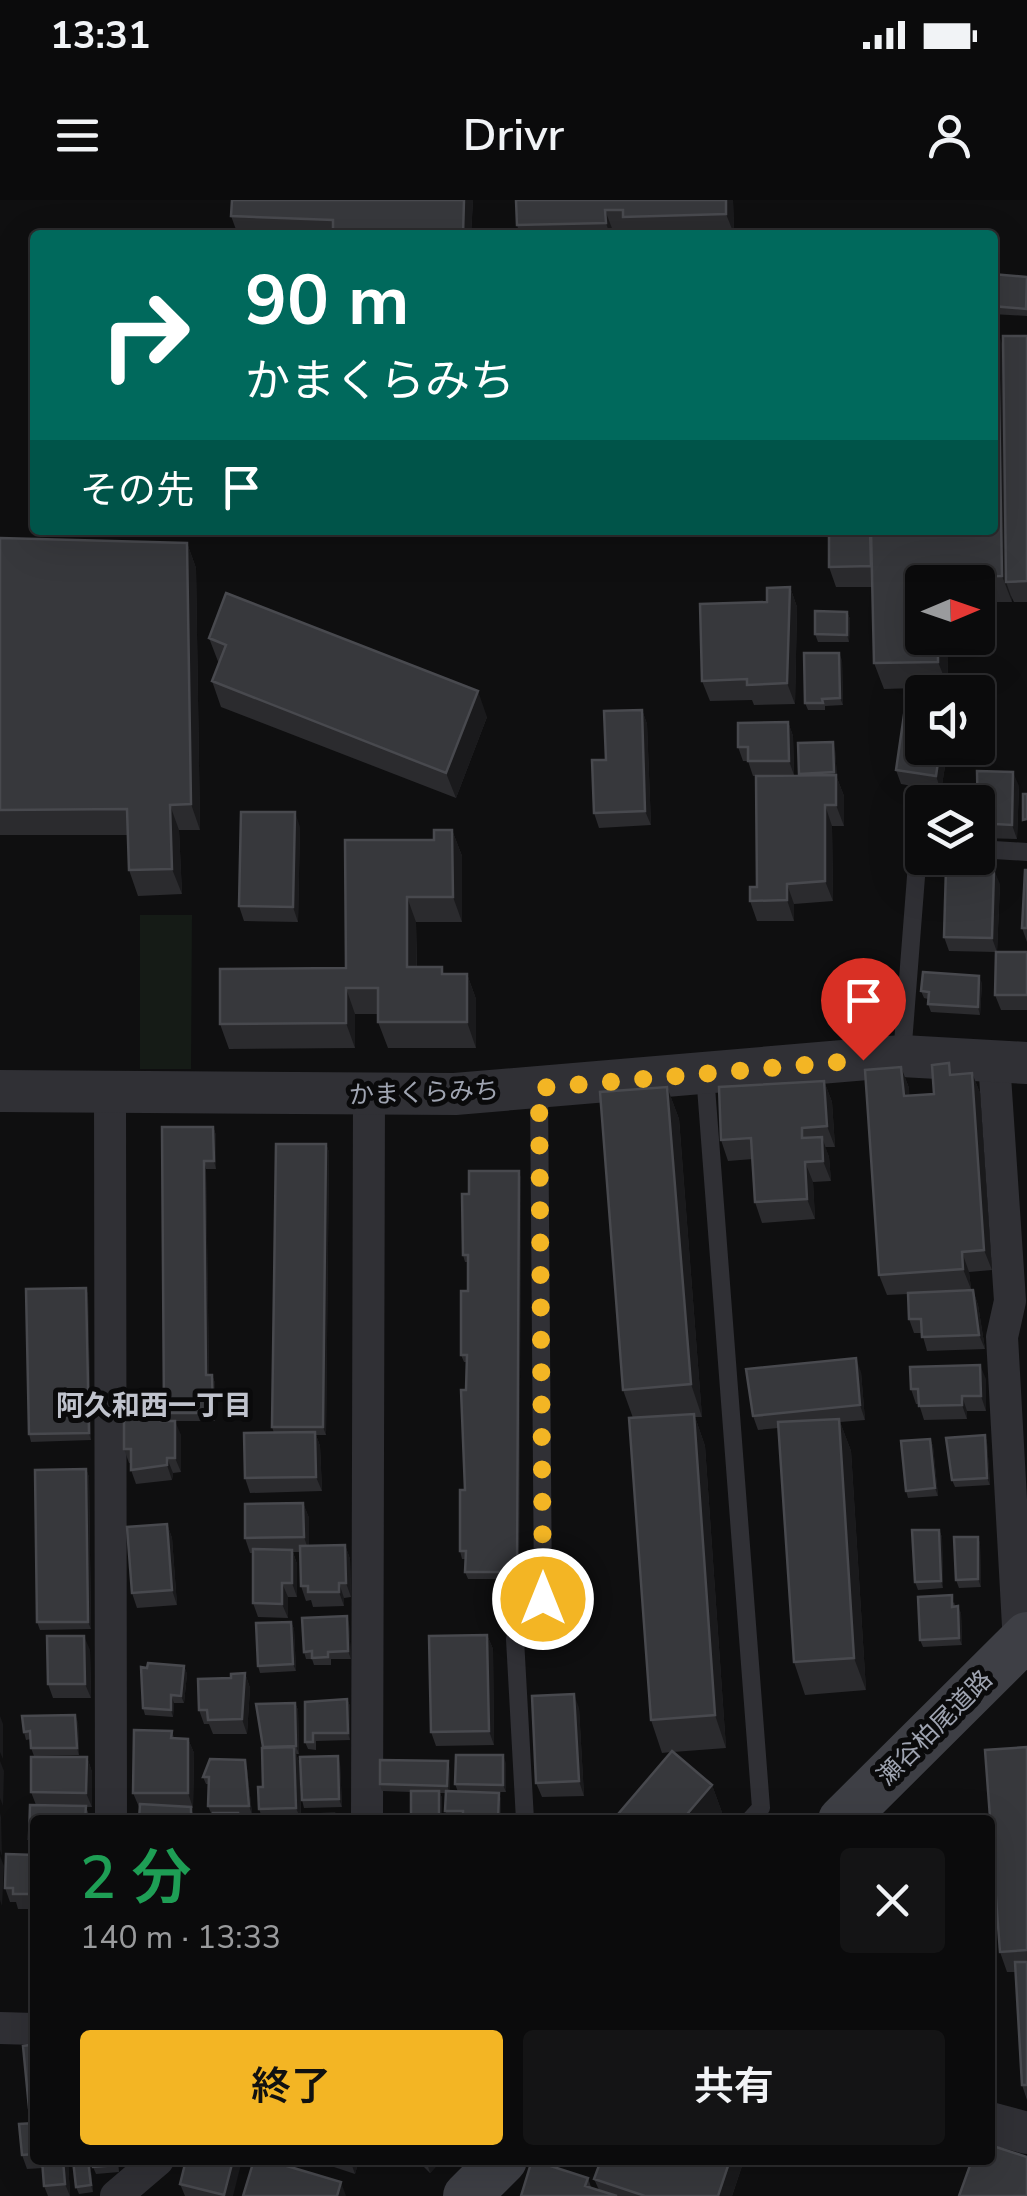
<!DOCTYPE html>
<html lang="ja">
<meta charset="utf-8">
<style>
body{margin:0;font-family:"Nunito Sans","Noto Sans JP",sans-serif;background:#141415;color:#f1f3f6;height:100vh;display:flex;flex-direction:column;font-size:38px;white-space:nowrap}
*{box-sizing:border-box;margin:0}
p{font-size:32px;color:#9a9b9d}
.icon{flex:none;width:55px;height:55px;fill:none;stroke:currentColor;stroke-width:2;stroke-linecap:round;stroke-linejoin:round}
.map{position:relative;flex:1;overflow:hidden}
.sheet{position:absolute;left:30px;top:1615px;width:965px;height:350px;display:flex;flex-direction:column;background:#0b0b0c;border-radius:10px;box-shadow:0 10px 40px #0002,0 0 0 2px #2b2b2d}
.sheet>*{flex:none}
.guide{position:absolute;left:30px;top:30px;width:968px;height:305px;border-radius:10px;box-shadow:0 10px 40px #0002,0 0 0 2px #2b2b2d;background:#00695c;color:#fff;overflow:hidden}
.needle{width:65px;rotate:88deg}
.tools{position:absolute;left:905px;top:365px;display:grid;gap:20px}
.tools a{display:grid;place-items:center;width:90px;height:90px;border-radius:10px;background:#0b0b0c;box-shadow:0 10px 40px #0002,0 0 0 2px #2b2b2d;font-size:50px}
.pin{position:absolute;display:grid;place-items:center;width:85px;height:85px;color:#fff;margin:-102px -42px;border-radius:50% 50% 50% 0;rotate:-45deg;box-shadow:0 0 10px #0007}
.pin .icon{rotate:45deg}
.me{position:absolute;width:110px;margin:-55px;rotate:0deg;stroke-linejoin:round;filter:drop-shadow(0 0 8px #0008)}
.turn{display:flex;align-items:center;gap:35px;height:210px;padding:0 50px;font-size:45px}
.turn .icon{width:130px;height:130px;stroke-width:2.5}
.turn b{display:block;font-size:70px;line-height:85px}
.then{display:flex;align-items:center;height:95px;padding:0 50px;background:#0003;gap:20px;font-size:38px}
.round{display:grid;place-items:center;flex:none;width:105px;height:105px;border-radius:10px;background:#141415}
.headline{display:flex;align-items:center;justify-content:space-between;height:170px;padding:0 50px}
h1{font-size:60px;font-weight:600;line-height:75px;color:#1e9e55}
.cta{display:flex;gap:20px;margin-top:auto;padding:20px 50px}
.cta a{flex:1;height:115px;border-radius:10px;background:#f3b524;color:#111;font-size:40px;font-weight:600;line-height:115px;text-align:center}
.cta a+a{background:#141415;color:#f1f3f6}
.status{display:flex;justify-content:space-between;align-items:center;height:70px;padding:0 50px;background:#0b0b0c;direction:ltr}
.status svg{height:28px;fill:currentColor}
header{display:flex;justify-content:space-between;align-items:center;height:130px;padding:0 50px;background:#0b0b0c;font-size:45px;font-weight:600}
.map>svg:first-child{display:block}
.green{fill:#151b16}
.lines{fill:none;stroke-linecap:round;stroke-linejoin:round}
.service{stroke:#303035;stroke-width:18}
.minor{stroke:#303035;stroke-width:32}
.tertiary{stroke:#303035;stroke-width:42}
.secondary{stroke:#3e3f45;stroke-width:48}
.wall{fill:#2b2b2e}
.shaded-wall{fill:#1a1a1c}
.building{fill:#37383c;stroke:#48494e;stroke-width:2.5}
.route{stroke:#f3b524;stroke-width:18;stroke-dasharray:0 32.4}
.labels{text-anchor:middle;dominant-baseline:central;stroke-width:10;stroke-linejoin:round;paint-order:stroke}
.street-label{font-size:25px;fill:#9fa4b1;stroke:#0a0a0b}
.neighbourhood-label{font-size:28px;font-weight:bold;fill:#c0c3cd;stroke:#0a0a0b}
</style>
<div class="status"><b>13:31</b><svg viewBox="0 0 49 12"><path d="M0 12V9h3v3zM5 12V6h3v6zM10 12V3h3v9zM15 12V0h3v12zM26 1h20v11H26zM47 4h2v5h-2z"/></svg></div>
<header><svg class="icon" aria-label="menu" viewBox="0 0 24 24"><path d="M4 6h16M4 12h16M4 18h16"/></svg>Drivr<svg class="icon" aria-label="person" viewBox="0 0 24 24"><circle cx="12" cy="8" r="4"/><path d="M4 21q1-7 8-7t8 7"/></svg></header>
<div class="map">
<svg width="1027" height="1996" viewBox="0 0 1027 1996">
<rect width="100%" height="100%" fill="#0f0f10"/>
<path class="green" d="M140,715H192L191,869H140Z"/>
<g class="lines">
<path class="service" d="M978,649L1027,652
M902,856L918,651H922
M705,874L761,1608L750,1620
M525,1620L515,1439L543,1399L539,888"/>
<path class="minor" d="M994,861L1010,1101L1002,1137L1019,1444
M110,892L111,1620
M367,1620L369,896
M0,1828L35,1829
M116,1996L158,1960"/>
<path class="tertiary" d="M0,891L455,894L902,856L1027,863
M990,1923L1027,1933"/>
<path class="secondary" d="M842,1620L1027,1436
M467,1996L503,1960"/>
</g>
<path class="wall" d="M473,0L471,35H238L231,16Z
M516,0H733L734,34L630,35L628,30L613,31V35H520L517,25Z
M992,74L1027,77V116L992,114Z
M1027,136V402H1014L1011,396L1012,402H978V382H922V438H947L948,487L884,489L874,463L873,387H836L829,367L1003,147Z
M0,338L187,343L196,368L200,630H179L182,694L138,696L129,670L127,635H0Z
M790,387L797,407L795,504L754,505L752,500L710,501L702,481Z
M847,412L850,419L849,442H818L815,434Z
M209,438L487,517L456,598L221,507L212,481L219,464Z
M842,460L843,505L825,506V510H808L805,503Z
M642,510L647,524L651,625L599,628L594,613L606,560Z
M788,522L793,536L794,575L753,576L748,561H743L738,547Z
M948,548L941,591L901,584L896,570Z
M835,549L837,578L844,596V626H832L833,701L794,704V721H757L750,701L800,576L799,574Z
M1019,586L1017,639L981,638L978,629V602Z
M300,627L298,722L244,721L239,706Z
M452,630L462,656V722H416L417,767L444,774H467L476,799V848H388L378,822V814H355V848L229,849L220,824L346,768L434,640Z
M1027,670V742L1022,728Z
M1000,684L997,752H1027V828V810H1001L995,795L996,752L949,751L944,737Z
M982,783L980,815L931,812L928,804V799L924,798L921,791Z
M901,867L909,888V896L934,894L953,875L972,873L980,893L992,1070L969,1072L971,1089L939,1092L973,1090L978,1105L985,1149L927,1151L922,1133H914L909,1119L908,1094L887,1095L879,1075Z
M824,881L832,902L835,947H825L829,957L831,981L813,982L815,1019L762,1023L755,1002L753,959L728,961L721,940Z
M667,887L679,919L702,1217H695L705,1246L726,1548L673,1552L712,1585L724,1618L722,1620H613L671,1552L662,1553L651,1520L633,1218L623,1190Z
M162,927H213L216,935V969H206L209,1175H212L215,1183V1221H167L164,1213Z
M326,944L329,952L326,1235H316L320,1246L322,1291L250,1293L245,1278L274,1233L272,1227Z
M519,971L521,979L519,1379H468L465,1372V1359H462L460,1351L465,1290L467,1162H464L461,1155L468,1091V1062H465L463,1055L469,994Z
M86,1088L88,1095L91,1240L31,1242L29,1234Z
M861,1172L865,1220L840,1222L851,1251L866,1490L805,1495L794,1462L778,1228L758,1230L753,1216Z
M986,1179V1211H967V1219L924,1220L919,1204H916L911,1189Z
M164,1221L181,1235V1272L173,1273L172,1280L136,1284L131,1270V1263H129L124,1249Z
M985,1235L987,1242L990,1285L955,1287L952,1280Z
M930,1239L933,1246L938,1296L908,1298L906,1291Z
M86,1269L89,1277L91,1429L40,1430L37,1422Z
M303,1303L309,1318V1345H345L350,1359L351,1397L344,1398V1406L313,1407L311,1400L306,1401L301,1386L300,1352H293L297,1364V1397H288V1418L258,1417L253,1403V1353H250L245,1338Z
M167,1324L172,1338L177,1405L137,1408L132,1393Z
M939,1330L942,1337L943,1388L918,1390L915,1382Z
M978,1337L980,1344L981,1387L959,1388L956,1380Z
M954,1402L955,1406L961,1413L962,1445L923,1447L920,1440Z
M291,1422L294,1429L296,1471L260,1473L258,1466Z
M349,1423L351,1459H331V1465H314L312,1459H306L304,1452Z
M487,1435L493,1449L494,1545L436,1546L431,1532Z
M90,1450L91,1498H53L48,1484Z
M184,1466L187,1474L184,1503H174L173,1517L145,1515L143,1508L147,1468Z
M245,1473L250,1488L247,1534H213L209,1524H204L199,1510L231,1478Z
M347,1499L350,1506V1540L316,1541V1550L308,1549L305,1542Z
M295,1503L298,1510L299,1554H296L299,1562L301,1614H334L336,1620H263L259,1609L263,1587L264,1548L256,1504Z
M579,1508L584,1596L542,1597L536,1583Z
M78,1522L79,1555L34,1556L31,1548V1539L26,1540L24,1532Z
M172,1531L174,1538L188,1539L194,1553L193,1608H191L193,1614L139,1607L133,1593Z
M1027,1547V1900L1022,1885L1016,1772H1007L1000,1752Z
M87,1557L92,1572V1607H86L91,1620H35L34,1654L29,1639L36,1605L31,1592Z
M340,1563L342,1607L304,1608L302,1600Z
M506,1563V1592H472L499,1593L501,1600V1620H463V1619L448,1618L445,1611L446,1593H440L442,1598V1620H412L411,1592L382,1591L380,1584L450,1569V1591L458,1592L455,1584Z
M247,1568L252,1614L238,1613L240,1620H212L213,1613H211L208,1606L209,1584H206L203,1577Z
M35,1655V1709H18L16,1702H10L5,1688Z
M35,1844V1922H34L29,1908Z
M35,1923V1960H68L70,1996H48L44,1986L43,1968L27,1969L22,1955Z
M90,1960L93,1992L79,1994L76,1987Z
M118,1960L119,1972L96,1974L93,1967Z
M313,1960H359L355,1974Z
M417,1960H442L430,1973Z
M601,1960H740L742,1966L732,1996H521L588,1978L591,1987L599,1990L594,1979Z
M180,1984L233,1996H185Z"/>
<path class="shaded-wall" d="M464,0H473L471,35H463Z
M726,0H733L734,34L726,14Z
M605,10L613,31V35H610L606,23Z
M998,132L1007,158L1006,382L1011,396L1012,402L1002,376Z
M187,343L196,368L200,630L191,604Z
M790,387L797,407L795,504L787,483Z
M847,412L850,419L849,442L847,435Z
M938,438H947L948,487L938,462Z
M839,453L842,460L843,505L840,498Z
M478,491L487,517L456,598L446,573Z
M642,510L647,524L651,625L645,611Z
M788,522L793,536L794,575L789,561Z
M833,542L835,549L837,578L844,596V626L836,605V577L834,572Z
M940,548H948L941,591L936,576Z
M1013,572L1019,586L1017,639L1012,625Z
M170,605L179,630L182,694L172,669Z
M825,605L832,626L833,701L825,681Z
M295,612L300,627L298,722L293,707Z
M452,630L462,656V722L453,697Z
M994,670L1000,684L997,752L992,738Z
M787,684L794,704V721L787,700Z
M407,697L416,722L417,792L407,767Z
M467,774L476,799V848L467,822Z
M979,776L982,783L980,815L978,807Z
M346,788L355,814V848L346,823Z
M901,867L909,888L911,917L904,896Z
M972,873L980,893L992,1070L984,1050Z
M824,881L832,902L835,947L827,926Z
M667,887L679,919L702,1217L691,1184Z
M213,927L216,935V969L214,961Z
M822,937L829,957L831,981L823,961Z
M326,944L329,952L326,1235L323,1227Z
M204,961L206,969L209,1182L206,1175Z
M805,962L813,982L815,1019L807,999Z
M519,971L521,979L519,1379L517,1372Z
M962,1052L969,1072L971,1089L963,1069Z
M86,1088L88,1095L91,1240L89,1233Z
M973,1090L978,1105L985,1149L979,1135Z
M856,1158L861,1172L865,1220L860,1205Z
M980,1165L986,1179V1211L981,1196Z
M212,1175L215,1183V1221L213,1213Z
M962,1196L967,1211V1219L962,1205Z
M694,1214L705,1246L726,1548L715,1515Z
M839,1219L851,1251L866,1490L854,1458Z
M175,1221L181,1235V1272L175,1258Z
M315,1232L320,1246L322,1291L316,1277Z
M985,1235L987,1242L990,1285L987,1278Z
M930,1239L933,1246L938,1296L935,1288Z
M167,1258L173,1273L172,1280L167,1265Z
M86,1269L89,1277L91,1429L88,1422Z
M303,1303L309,1318V1352L304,1337Z
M167,1324L172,1338L177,1405L172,1390Z
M939,1330L942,1337L943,1388L941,1381Z
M978,1337L980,1344L981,1387L978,1379Z
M345,1345L350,1359L351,1397L346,1383Z
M292,1350L297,1364V1397L292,1383Z
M282,1383L288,1397V1418L282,1404Z
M339,1383L344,1398V1406L339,1392Z
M958,1406L961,1413L962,1445L959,1438Z
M347,1416L349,1423L351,1459L348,1451Z
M291,1422L294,1429L296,1471L293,1464Z
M487,1435L493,1449L494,1545L489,1531Z
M84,1436L90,1450L91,1498L85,1484Z
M184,1466L187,1474L184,1503L181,1496Z
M245,1473L250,1488L247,1534L242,1519Z
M574,1494L579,1508L584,1596L579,1581Z
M171,1495L174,1503L173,1517L171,1510Z
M347,1499L350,1506V1540L348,1533Z
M295,1503L298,1510L299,1554L296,1546Z
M75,1515L78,1522L79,1555L77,1548Z
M0,1516L3,1524V1559L0,1552Z
M188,1539L194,1553L193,1608L188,1593Z
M294,1547L299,1562L301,1620L296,1608Z
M503,1555L506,1563V1592L503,1585Z
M338,1556L340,1563L342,1607L339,1599Z
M87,1557L92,1572V1607L86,1593Z
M245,1560L247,1568L252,1614L249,1606Z
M0,1561L4,1571L3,1606L0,1598Z
M448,1561L450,1569V1593L447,1586Z
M712,1585L724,1618L722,1620H682Z
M439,1591L442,1598V1620H439Z
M499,1593L501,1600V1620H498Z
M0,1613L1,1617L2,1656L0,1650Z
M0,1656L4,1666L2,1706L0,1700Z
M63,1960H68L70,1996L65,1984Z
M88,1960L90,1961L93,1992L91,1985Z
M233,1960H242L233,1996H225Z
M350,1960H359L355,1974Z
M426,1960H442L430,1973Z
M730,1960H740L742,1966L732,1996H718Z
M341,1982L346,1996H337Z"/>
<path class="building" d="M232,0H464L463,35H333V20L231,16Z
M516,0H726V14L623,17V10H605L606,23L517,25Z
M992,74L1027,77L1026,109L992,106Z
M998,132L1002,376L937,377V382H922V438H938V462L874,463L871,330H992V133Z
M1003,136H1027V381L1006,382Z
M829,330H870L871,366L829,367Z
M0,338L187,343L191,604L170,605L172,669L129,670L127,609L0,610Z
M790,387L787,483L747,485V479L702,481L700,404L767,402V388Z
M226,393L478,491L446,573L212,481L226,445L209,438Z
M815,411L847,412V435L815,434Z
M804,453H839L840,498L822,499L823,503H805Z
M906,501L922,503V548H940L936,576L896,570Z
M642,510L645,611L594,613L592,560H606L604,511Z
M788,522L789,561H748V547H738V523Z
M833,542L834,572L799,574L798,543Z
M977,571L1013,572L1012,625L978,623Z
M836,575V605H825V681L787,684V700L750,701V687H757L756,576Z
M1023,594H1027V619L1023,620Z
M241,612H295L293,707L239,706Z
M434,630H452L453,697H407V767H442V774H467V822H378V788H346V823L220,824V769L346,768L345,640H434Z
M946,668L994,670L992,738L944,737Z
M1025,670H1027V728H1022Z
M996,752H1027V795H995Z
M923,772L979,776L978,807L928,804L929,792L921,791Z
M949,863L950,875L972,873L984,1050L962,1052L963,1069L879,1075L865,870L901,867L904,896L934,894L932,865Z
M824,881L827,926L802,928V938L822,937L823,961L805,962L807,999L755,1002L751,938L721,940L719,887Z
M667,887L691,1184L623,1190L600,892Z
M162,927H213L214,961H204L206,1175H212L213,1213H164Z
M276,944H326L323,1227H272Z
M469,971H519L517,1372H465L466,1351H460V1290H465L461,1190H466L467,1155H461V1091H468V1055H463L462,994H469Z
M86,1088L89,1233L29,1234L26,1089Z
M973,1090L979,1135L922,1137L921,1119H909L908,1093Z
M856,1158L860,1205L753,1216L746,1169Z
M980,1165L981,1196H962V1205L919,1206L918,1189H911L910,1167Z
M130,1212H161V1221H175V1258H167V1265L131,1270V1249H124V1218L130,1217Z
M694,1214L715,1515L651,1520L629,1218Z
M839,1219L854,1458L794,1462L778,1222Z
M315,1232L316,1277L245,1278L244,1233Z
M985,1235L987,1278L952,1280L946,1238Z
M930,1239L935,1288L906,1291L901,1241Z
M86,1269L88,1422H37L35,1270Z
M303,1303L304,1337L245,1338V1304Z
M167,1324L172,1390L132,1393L127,1327Z
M912,1330H939L941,1381L915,1382Z
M954,1337H978V1379L956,1380Z
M345,1345L346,1383H339V1392H308V1386H301L300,1346Z
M253,1349L292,1350V1383H282V1404L253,1403Z
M952,1395V1407L958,1406L959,1438L920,1440L918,1397Z
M347,1416L348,1451L328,1452V1457L312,1458V1451L304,1452L302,1418Z
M291,1422L293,1464L258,1466L256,1423Z
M487,1435L489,1531L431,1532L429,1436Z
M47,1436H84L85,1484H48Z
M148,1463L184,1466L181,1496L171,1495V1510L143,1508L141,1467L147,1468Z
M245,1473L242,1519L208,1520L207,1510H199L198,1479L231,1478V1474Z
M574,1494L579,1581L536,1583L532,1496Z
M347,1499L348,1533H313V1542H305V1502Z
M295,1503L296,1546L263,1547L256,1504Z
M75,1515L77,1548H31L30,1531L24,1532L22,1516Z
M134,1530L172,1531L171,1538L188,1539V1593H133Z
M294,1547L296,1608L259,1609L258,1587H263L262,1548Z
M1027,1547V1750L1000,1752L985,1550Z
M672,1551L712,1585L682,1620H613Z
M456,1555H503V1585L455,1584Z
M338,1556L339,1599L302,1600L300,1557Z
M31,1557H87L86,1593L31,1592Z
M210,1559L245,1560L249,1606H208L209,1577H203Z
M380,1560L448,1561L447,1586L380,1584Z
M411,1591H439V1620H427V1617H411Z
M446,1591L499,1593L498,1620H463V1611H445Z
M140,1604L191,1607V1620H139Z
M30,1605L86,1606L85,1620H35V1640L29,1639Z
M213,1613H238V1620H212Z
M334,1614V1620H273V1615Z
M6,1654L35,1655V1694H13V1688H5Z
M1015,1762H1027V1885H1022Z
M35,1844V1908H29L23,1846Z
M35,1923V1954L22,1955L19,1924Z
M990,1945L1027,1957V1996H959L972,1960H990Z
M42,1960H63L65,1984L44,1986Z
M73,1960H88L91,1985L76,1987Z
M93,1960H116V1965L93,1967Z
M186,1960H233L224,1995L180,1984Z
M254,1960H288L287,1966L341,1982L337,1996H243Z
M532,1960L588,1978L585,1986L617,1996H521Z
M601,1960H730L718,1996H645L594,1979Z"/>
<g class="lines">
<path class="route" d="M543,1399L539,888L863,860"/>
</g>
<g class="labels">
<g class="street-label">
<text transform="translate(424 893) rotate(-2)">かまくらみち</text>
<text transform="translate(935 1528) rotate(-45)">瀬谷柏尾道路</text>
</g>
<g class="neighbourhood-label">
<text x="154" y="1206">阿久和西一丁目</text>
</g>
</g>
</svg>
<div class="tools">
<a><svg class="needle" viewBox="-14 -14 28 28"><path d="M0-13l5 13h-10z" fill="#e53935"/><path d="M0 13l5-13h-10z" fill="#9a9b9d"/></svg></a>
<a><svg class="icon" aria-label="sound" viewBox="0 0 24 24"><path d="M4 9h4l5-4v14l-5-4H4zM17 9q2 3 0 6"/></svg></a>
<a><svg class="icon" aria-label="layers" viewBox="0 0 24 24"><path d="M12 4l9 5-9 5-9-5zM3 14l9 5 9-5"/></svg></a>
</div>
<div class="pin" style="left:863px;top:860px;background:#d93025"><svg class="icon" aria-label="arrive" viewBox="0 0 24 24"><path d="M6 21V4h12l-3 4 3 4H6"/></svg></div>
<svg class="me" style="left:543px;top:1399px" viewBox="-20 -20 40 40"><circle r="17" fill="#f3b524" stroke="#fff" stroke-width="3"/><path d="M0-11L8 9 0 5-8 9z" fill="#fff"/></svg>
<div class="guide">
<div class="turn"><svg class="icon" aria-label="right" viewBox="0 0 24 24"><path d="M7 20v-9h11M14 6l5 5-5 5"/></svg><div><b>90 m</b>かまくらみち</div></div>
<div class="then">その先<svg class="icon" aria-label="arrive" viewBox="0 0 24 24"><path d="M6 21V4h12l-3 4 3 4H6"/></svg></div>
</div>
<section class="sheet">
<div class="headline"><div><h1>2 分</h1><p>140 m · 13:33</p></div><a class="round"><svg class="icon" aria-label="close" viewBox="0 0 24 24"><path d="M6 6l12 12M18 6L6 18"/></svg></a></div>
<div class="cta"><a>終了</a><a>共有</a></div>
</section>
</div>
